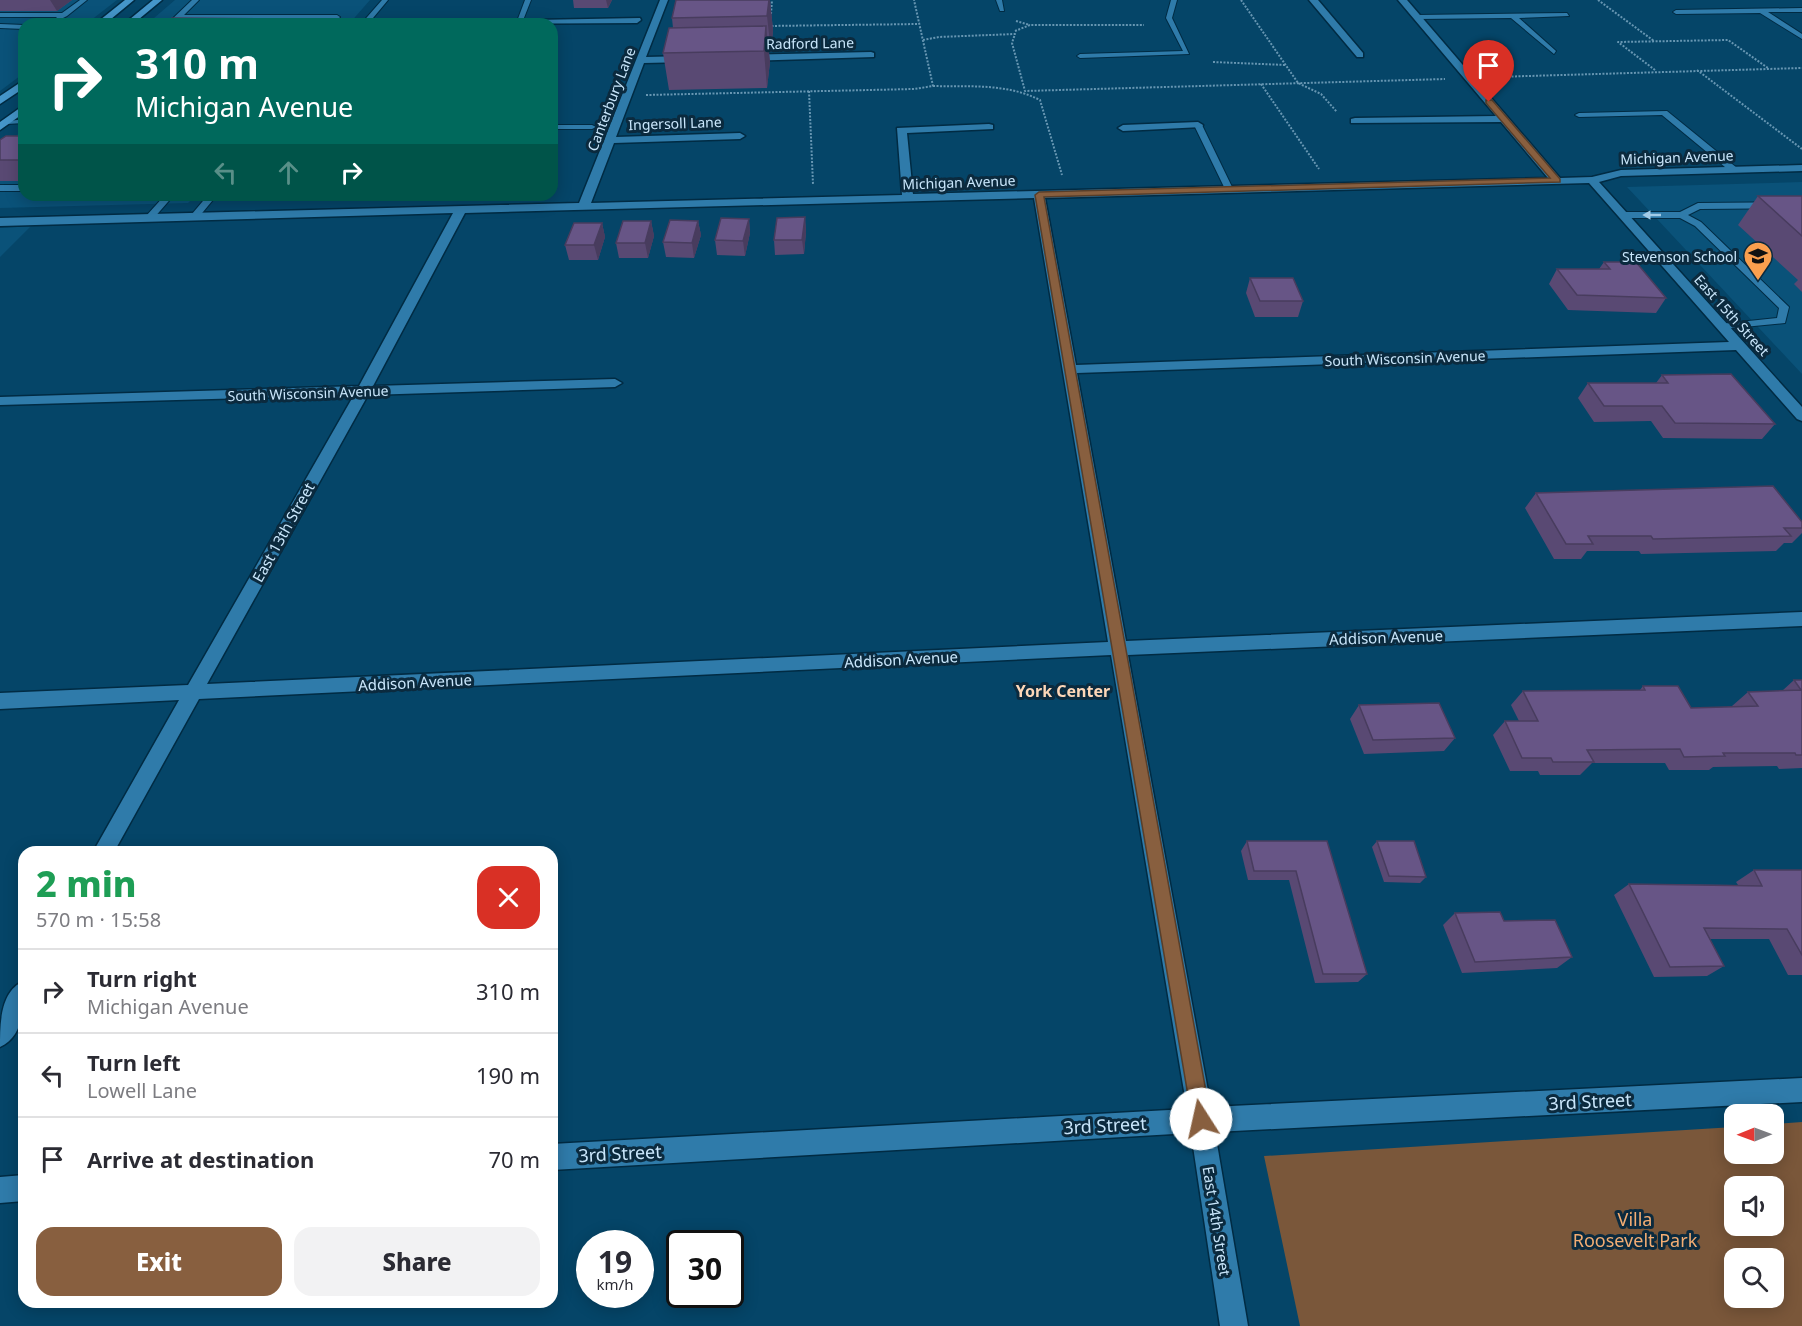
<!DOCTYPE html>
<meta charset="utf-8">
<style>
body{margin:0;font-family:"Noto Sans",sans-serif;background:#f2f2f3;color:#2b2b33;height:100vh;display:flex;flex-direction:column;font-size:22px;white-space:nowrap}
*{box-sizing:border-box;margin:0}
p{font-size:20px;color:#7c7c81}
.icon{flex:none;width:33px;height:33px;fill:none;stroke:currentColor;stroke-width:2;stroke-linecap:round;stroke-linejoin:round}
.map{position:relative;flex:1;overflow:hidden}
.drawer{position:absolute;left:18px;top:846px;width:540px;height:462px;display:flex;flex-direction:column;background:#fff;border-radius:18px;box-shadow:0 3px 15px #0003}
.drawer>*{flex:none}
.top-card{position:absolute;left:18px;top:18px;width:540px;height:183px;border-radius:18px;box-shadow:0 3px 15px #0003;background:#00695c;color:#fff;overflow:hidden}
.needle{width:39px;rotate:269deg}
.tools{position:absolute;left:1724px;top:1104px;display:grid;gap:12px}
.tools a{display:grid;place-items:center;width:60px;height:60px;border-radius:12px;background:#fff;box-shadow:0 3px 15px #0003;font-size:30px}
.speed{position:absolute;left:576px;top:1230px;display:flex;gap:12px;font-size:30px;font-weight:700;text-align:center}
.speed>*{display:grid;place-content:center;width:78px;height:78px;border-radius:50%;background:#fff;box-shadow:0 3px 15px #0003;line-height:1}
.speed small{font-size:15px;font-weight:400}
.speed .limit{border:3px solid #111;border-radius:9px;background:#fff;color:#111}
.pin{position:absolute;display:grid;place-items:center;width:51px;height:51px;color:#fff;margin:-62px -26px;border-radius:50% 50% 50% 0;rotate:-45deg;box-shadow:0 0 6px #0007}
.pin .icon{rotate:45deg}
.me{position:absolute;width:66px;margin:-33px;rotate:350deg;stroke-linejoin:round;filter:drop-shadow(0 0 4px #0008)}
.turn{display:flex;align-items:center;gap:21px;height:126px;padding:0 18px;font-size:27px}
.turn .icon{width:78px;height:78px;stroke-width:2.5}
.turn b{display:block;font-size:42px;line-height:51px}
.lanes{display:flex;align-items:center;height:57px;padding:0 18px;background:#0003;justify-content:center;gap:30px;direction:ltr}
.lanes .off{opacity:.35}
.round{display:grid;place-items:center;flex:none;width:63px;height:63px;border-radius:18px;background:#f2f2f3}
.headline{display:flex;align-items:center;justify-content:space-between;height:102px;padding:0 18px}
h1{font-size:36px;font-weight:800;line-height:45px;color:#1e9e55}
.action{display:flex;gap:12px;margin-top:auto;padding:12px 18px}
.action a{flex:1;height:69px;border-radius:18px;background:#885f3f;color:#fff;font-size:24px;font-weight:800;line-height:69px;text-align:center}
.action a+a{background:#f2f2f3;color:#2b2b33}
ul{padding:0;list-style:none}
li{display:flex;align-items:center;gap:18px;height:84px;padding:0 18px;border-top:2px solid #e1e1e2}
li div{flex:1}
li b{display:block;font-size:22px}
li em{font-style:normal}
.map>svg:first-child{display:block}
.built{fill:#0a5279}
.green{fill:#7a573a;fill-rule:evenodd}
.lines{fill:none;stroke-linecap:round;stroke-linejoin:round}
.lane-casing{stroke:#012b43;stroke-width:2}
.street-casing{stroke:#012b43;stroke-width:3}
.primary-casing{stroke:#012b43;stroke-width:3}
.path{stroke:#6796b2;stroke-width:2;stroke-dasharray:2 1.5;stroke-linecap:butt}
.lane{fill:#2f7baa;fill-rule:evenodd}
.street{fill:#2f7baa;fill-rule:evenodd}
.primary{fill:#4596ca;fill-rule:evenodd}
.wall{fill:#594973}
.shaded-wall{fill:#483c5e}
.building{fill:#675586;stroke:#483c5e;stroke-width:1.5}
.oneway{fill:#a2cbe7}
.route{fill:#885f3f;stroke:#583e29;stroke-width:1.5}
.labels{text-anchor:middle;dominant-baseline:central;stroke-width:6;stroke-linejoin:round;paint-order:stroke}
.far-street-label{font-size:14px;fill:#c9e6fb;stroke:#0b2a3e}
.far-poi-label{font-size:14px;fill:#c9e6fb;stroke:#0b2a3e;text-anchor:end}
.street-label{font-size:15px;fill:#c9e6fb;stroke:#0b2a3e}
.neighbourhood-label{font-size:16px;font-weight:bold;fill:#fed7b8;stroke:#0b2a3e}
.near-street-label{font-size:18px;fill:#c9e6fb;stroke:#0b2a3e}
.near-park-label{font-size:18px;fill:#f3ad73;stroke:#0b2a3e}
</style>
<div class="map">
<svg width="1802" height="1326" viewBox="0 0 1802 1326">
<rect width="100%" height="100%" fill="#054568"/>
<path class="built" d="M0,0H117L86,24H24V73L0,91Z
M175,0H370L349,24H147Z
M24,129V195H196L188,203L0,208V150Z
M1802,182V374L1627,187Z
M31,226L0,257V228Z"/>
<path class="green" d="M1802,1122V1326H1300L1264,1156L1734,1127V1154H1773V1124ZM1734,1186H1773V1226H1734ZM1734,1258H1773V1298H1734Z"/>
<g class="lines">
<g class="lane-casing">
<path id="lane" d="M80,0H87L67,16L59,20L56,17H0V13H62Z
M192,0H199L184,15H337L340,17L334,24H327L331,19H179L174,24H167Z
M382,0H388L368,24H361Z
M525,0H531L522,23L516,24Z
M996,0H1002L1004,11H1000Z
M1171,0H1177L1172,18L1189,54L1080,58L1077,56L1080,54L1183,51L1166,18Z
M1802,8V12H1768L1802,34V39L1760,13L1676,14L1673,12L1676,10Z
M1567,13L1569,16L1519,18L1556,51L1554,54L1511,18L1417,19L1414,17L1417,15Z
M0,24L24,25V29L0,28Z
M1667,111L1737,168V172H1731L1662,115L1579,117L1575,115L1579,113Z
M24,119V123L7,124L3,122Z
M1195,123L1202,125L1233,189L1232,191L1225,189L1194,125Z
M552,125H592L596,127L592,129H552Z
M0,185H24V191H0Z
M165,195H174L153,219H147V215Z
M208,195H217L198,218H192V214Z
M1802,202V208L1700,209L1688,215L1701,222L1789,307L1785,323L1723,329L1718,326L1720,324L1777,318L1779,308L1695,226L1680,218H1623L1619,215L1623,212H1680L1698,203Z"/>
</g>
<g class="street-casing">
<path id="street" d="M660,0H668L646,57L688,56L693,59L688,62L644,63L616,137L740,133L745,136L740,139L614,143L591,203L902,195L897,128L989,124L993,125V129L907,133L913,194L1548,178L1501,122L1351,123V119L1355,118L1496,116L1398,0H1407L1560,178L1592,177L1621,170L1802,165V171L1621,176L1599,182L1802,407V421L1797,419L1736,350L1077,373L1126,641L1802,612V626L1128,655L1211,1107L1802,1078V1102L1215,1132L1248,1326H1220L1191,1133L552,1170V1144L1187,1109L1111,655L199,699L114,852H93L179,700L0,709V693L188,685L354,395L0,405V397L359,386L453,213L0,226V218L579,203ZM1589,183L1729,342L1076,365L1045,198ZM1034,198L1108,642L207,684L368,395L615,387L622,383L615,379L373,386L465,213Z
M1309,0H1318L1363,53V57H1357Z
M640,18L641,20L637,23L480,24L484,21Z
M871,52L874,53V57L745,61L740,58L745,55Z
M1198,122L1203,125L1202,127L1123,131L1118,128L1123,125Z
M24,981C24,1003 25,1036 0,1047C0,1024 0,991 24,981Z
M24,1175V1201L0,1203V1177Z"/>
</g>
<g class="primary-casing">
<path id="primary" d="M125,0H134L105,24H95Z
M153,0H162L133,24H124Z
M24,80V88L0,104V96Z
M24,105V113L0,130V122Z"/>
</g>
<path class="path" d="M1241,0L1298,83L1321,94L1337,112
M1598,0L1654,41
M771,14L772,0
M1016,21L1030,25
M768,26L919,24
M1015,31L1030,25H1144
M923,40L939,37L1015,34L1012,43L1025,91L1445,79
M1213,62L1285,65
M1655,70L1618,42L1728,40L1768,68
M1697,70L1802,149
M1494,77L1802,68
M1261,84L1319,169
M933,86C970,87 1006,83 1040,100L1062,175
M809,91L813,184
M646,95L914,89L933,86L914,0"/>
<use href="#lane" class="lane"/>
<use href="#street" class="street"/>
<use href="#primary" class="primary"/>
</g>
<path class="wall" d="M0,0H72L57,11H0Z
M573,0H612L608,8H574Z
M770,0L773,30L771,52H769L770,62L767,88L669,90L663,53L673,28L672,18Z
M24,136V181H0V140Z
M1758,196H1802V292L1794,284L1798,280L1738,225Z
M805,217L806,232L804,254L775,255L774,240Z
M749,219L750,233L745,256L717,255L715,240Z
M651,221L654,236L648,258H619L616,243Z
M698,221L701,235L694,258L666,257L663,242Z
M602,223L605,237L598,260H569L565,245Z
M1604,262L1666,298L1656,313L1568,310L1549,284L1557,269H1599Z
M1250,278L1303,301L1298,317H1255L1246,293Z
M1662,375L1775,424L1762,439L1663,438L1651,421L1594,422L1578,398L1588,383H1656Z
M1536,493L1802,522V533L1792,543H1784L1776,551L1641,554L1639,551H1587L1581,559H1554L1525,508Z
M1794,680H1802V768L1779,769L1777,766L1713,767L1709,770H1669L1665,763H1592L1580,775H1540L1538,771H1510L1493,735L1505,721H1519L1511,705L1523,691L1640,690L1643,686L1691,708L1732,707V706L1748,692L1782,691Z
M1359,705L1455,738L1444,751L1364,754L1350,719Z
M1247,841H1327L1367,974L1358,982L1315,983L1289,880H1248L1241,851Z
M1377,841L1426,877L1420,883L1384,882L1372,847Z
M1754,870H1802V975H1788L1769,939H1710L1724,966L1707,976L1654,977L1614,895L1629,884L1738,885L1736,882Z
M1455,913L1504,921L1572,957L1557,968L1462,973L1443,925Z"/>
<path class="shaded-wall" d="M50,0H72L57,11Z
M606,0H612L608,8Z
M769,0H770L773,30L771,52L767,16Z
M268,19L270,24H263Z
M766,26L770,62L767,88L764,51Z
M805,217L806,232L804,254L802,240Z
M749,219L750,233L745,256L743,241Z
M651,221L654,236L648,258L645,243Z
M698,221L701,235L694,258L692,243Z
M602,223L605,237L598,260L594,245Z"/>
<path class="building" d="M676,0H769L767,16L672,18Z
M172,18L268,19L263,24H165Z
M766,26L764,51L663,53L669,28Z
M6,136H24V160H0V140Z
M1758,196H1802V236Z
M805,217L802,240H774L777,218Z
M721,218L749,219L743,241L715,240Z
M670,220L698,221L692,243L663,242Z
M623,221H651L645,243H616Z
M574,223H602L594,245H565Z
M1604,262H1636L1666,298L1577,295L1557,269H1610Z
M1250,278H1293L1303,301H1260Z
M1731,374L1775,424L1675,423L1662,406H1604L1588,383H1668L1662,375Z
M1773,486L1802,522V528H1784L1791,536L1653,539L1651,536H1588L1593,544H1566L1536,493Z
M1794,680H1802V755H1796L1795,753H1723L1725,756L1684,757L1680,749L1587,750L1594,762H1553L1551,758H1522L1505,721H1538L1523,691L1645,690L1643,686H1678L1691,708L1758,706L1748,692L1801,690Z
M1439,703L1455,738L1373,740L1359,705Z
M1247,841H1327L1367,974H1323L1296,871H1254Z
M1377,841H1414L1426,877L1389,876Z
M1754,870H1802V955L1787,929L1704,928L1724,966L1670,967L1629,884L1762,886Z
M1500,912L1504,921L1555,920L1572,957L1475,962L1455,913Z"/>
<defs><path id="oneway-solid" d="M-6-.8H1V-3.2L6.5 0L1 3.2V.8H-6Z" transform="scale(1.5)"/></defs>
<use class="oneway" href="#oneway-solid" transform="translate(1652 215) rotate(-180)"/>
<path class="route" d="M1486,100H1492L1560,179V182L1044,197L1211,1119L1208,1126L1201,1129L1195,1126L1192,1119L1035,195L1039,192L1550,178L1486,103Z"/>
<defs>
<g id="school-pin" transform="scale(1.5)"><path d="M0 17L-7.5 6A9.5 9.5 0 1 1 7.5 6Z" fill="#fa9f4e" stroke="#0b2a3e"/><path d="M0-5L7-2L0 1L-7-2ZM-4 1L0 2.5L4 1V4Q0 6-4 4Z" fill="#111"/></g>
</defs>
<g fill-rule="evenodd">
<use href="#school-pin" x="1758" y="256"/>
</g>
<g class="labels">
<g class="far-street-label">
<text transform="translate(810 43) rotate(-1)">Radford Lane</text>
<text transform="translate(611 99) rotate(-69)">Canterbury Lane</text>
<text transform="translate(675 123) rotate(-2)">Ingersoll Lane</text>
<text transform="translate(1677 157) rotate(-2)">Michigan Avenue</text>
<text transform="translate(959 182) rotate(-2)">Michigan Avenue</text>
<text transform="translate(1732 315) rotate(48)">East 15th Street</text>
<text transform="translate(1405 358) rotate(-2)">South Wisconsin Avenue</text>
<text transform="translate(308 393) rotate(-2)">South Wisconsin Avenue</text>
</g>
<g class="far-poi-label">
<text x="1737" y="256">Stevenson School</text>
</g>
<g class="street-label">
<text transform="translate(283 532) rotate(-61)">East 13th Street</text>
<text transform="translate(1386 637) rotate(-2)">Addison Avenue</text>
<text transform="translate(901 659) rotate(-3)">Addison Avenue</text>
<text transform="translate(415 682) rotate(-3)">Addison Avenue</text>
<text transform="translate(1217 1221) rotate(81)">East 14th Street</text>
</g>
<g class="neighbourhood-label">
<text x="1063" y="691">York Center</text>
</g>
<g class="near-street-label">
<text transform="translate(1590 1101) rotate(-3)">3rd Street</text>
<text transform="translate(1105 1125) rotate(-3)">3rd Street</text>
<text transform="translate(620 1153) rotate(-3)">3rd Street</text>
</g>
<g class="near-park-label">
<text x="1635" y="1219">Villa<tspan x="1635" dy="21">Roosevelt Park</tspan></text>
</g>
</g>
</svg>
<div class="tools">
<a><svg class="needle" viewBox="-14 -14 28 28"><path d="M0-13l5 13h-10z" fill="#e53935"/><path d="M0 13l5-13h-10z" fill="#7c7c81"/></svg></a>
<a><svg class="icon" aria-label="sound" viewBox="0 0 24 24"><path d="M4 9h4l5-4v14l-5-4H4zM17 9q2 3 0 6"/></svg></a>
<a><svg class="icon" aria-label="search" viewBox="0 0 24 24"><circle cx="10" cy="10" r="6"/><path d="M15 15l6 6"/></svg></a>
</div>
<div class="speed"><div>19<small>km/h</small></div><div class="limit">30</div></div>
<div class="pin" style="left:1489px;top:102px;background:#d93025"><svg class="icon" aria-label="arrive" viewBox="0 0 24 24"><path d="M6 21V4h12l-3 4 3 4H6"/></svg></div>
<svg class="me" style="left:1201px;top:1119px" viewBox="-20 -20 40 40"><circle r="19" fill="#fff"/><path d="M0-13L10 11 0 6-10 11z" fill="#885f3f"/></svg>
<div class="top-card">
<div class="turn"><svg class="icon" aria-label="right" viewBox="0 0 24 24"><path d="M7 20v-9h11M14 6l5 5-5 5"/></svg><div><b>310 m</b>Michigan Avenue</div></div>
<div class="lanes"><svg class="icon off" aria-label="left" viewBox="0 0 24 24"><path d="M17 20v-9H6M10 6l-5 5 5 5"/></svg><svg class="icon off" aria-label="ahead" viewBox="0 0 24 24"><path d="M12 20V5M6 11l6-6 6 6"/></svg><svg class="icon" aria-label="right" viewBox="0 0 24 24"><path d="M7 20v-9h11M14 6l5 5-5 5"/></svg></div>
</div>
<section class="drawer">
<div class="headline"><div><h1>2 min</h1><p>570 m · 15:58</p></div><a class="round" style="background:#d93025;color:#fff"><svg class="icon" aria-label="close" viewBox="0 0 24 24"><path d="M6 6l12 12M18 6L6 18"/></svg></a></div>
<ul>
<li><svg class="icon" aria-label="right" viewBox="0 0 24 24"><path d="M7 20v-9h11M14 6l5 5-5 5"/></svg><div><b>Turn right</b><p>Michigan Avenue</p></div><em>310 m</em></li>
<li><svg class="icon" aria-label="left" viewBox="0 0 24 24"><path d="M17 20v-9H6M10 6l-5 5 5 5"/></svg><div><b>Turn left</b><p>Lowell Lane</p></div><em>190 m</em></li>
<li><svg class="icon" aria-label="arrive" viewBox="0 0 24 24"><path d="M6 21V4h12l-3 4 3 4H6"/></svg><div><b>Arrive at destination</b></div><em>70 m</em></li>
</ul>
<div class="action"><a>Exit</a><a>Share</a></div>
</section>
</div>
